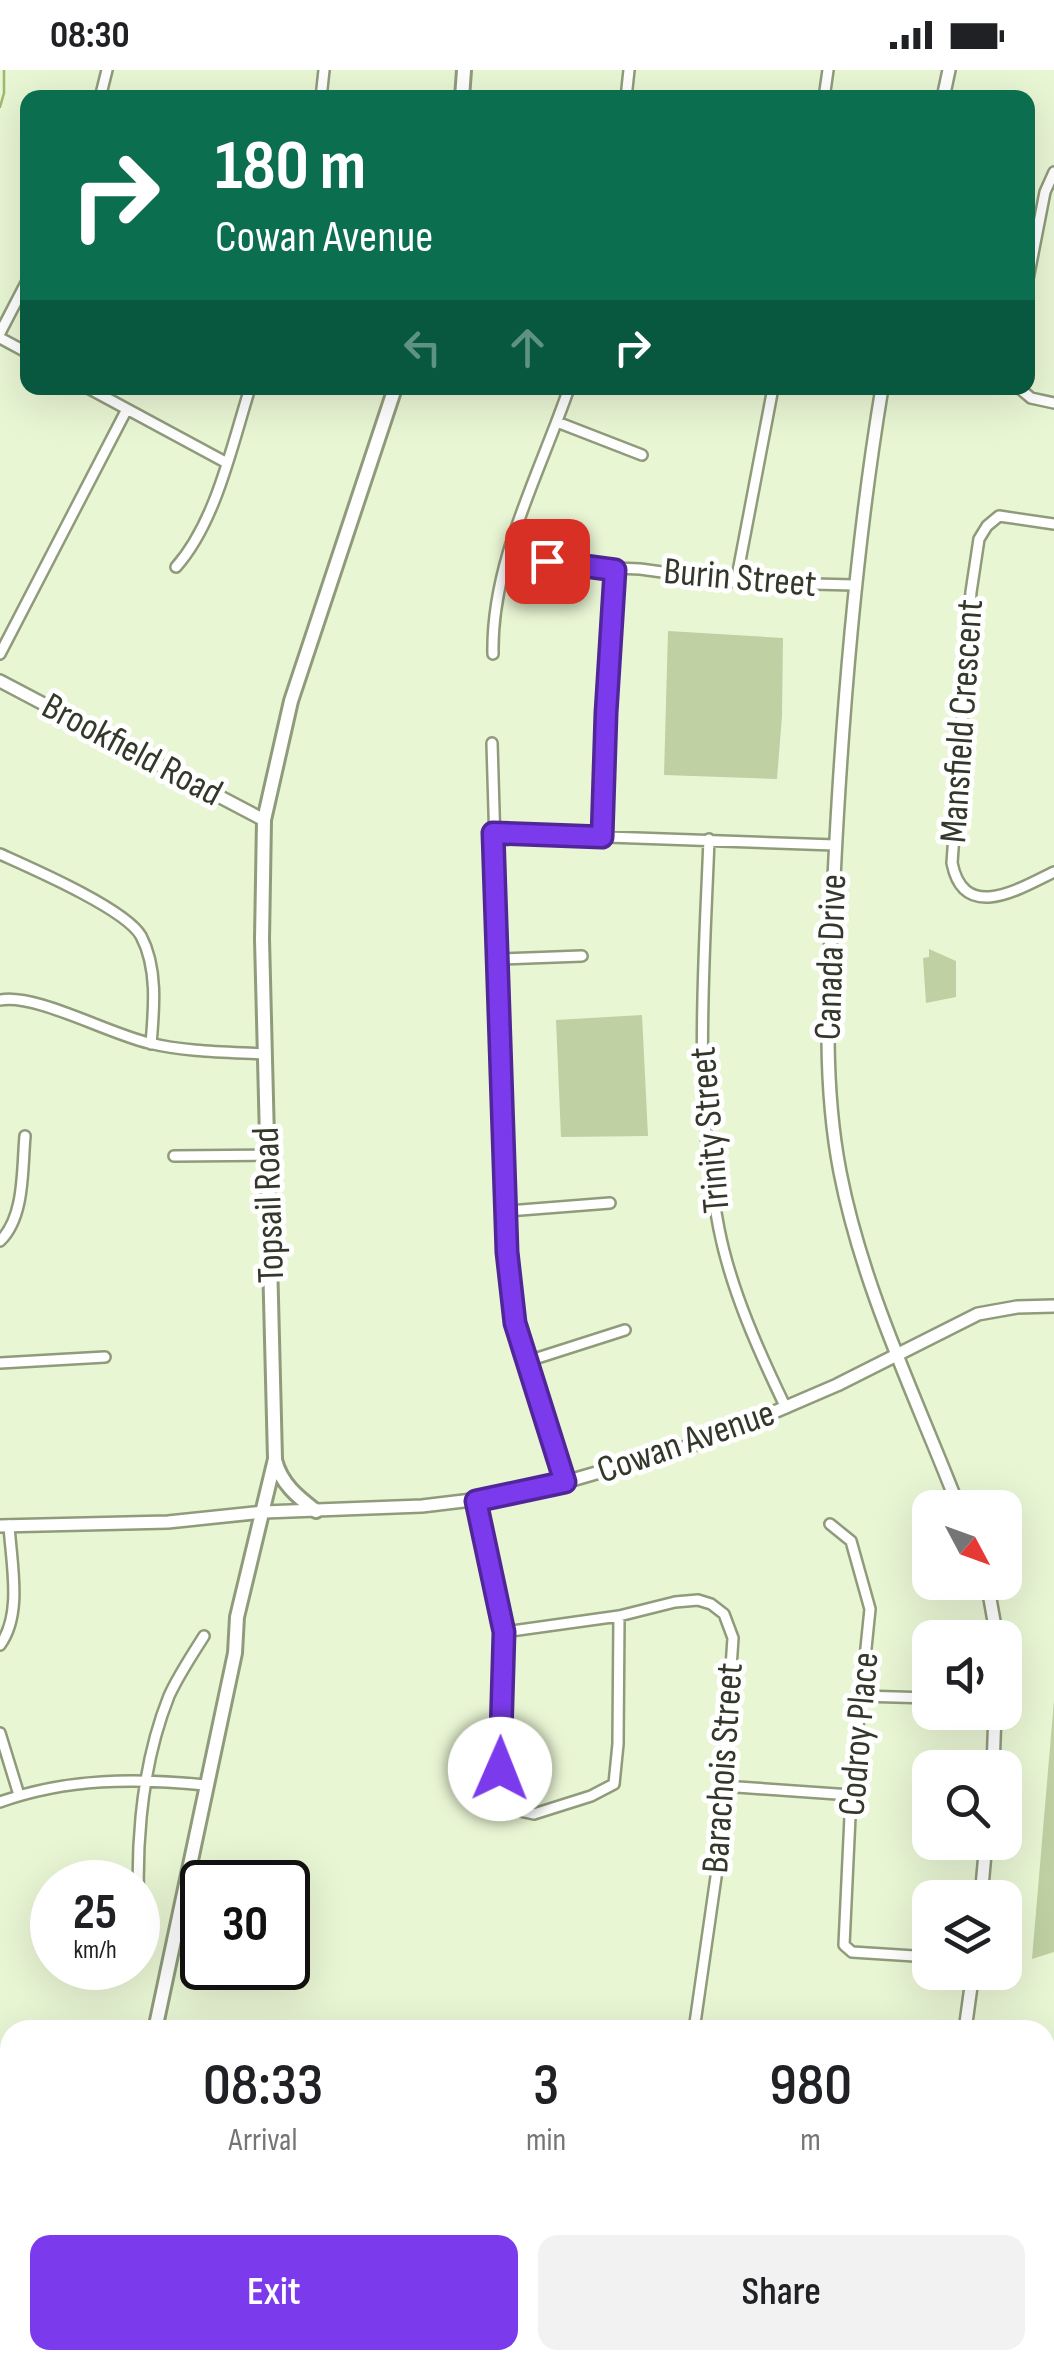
<!DOCTYPE html>
<style>
body{margin:0;font-family:"Sofia Sans Condensed",sans-serif;background:#f2f2f2;color:#202124;height:100vh;display:flex;flex-direction:column;font-size:38px;white-space:nowrap}
*{box-sizing:border-box;margin:0}
p{font-size:32px;color:#757577}
.icon{flex:none;width:55px;height:55px;fill:none;stroke:currentColor;stroke-width:2;stroke-linecap:round;stroke-linejoin:round}
.map{position:relative;flex:1;overflow:hidden}
.side{position:absolute;left:0px;top:1950px;width:1055px;height:350px;display:flex;flex-direction:column;background:#fff;border-radius:30px 30px 0 0;box-shadow:0 10px 40px #0002}
.side>*{flex:none}
.top-card{position:absolute;left:20px;top:20px;width:1015px;height:305px;border-radius:20px;box-shadow:0 10px 40px #0002;background:#0b6e4f;color:#fff;overflow:hidden}
.needle{width:65px;rotate:131deg}
.tools{position:absolute;left:912px;top:1420px;display:grid;gap:20px}
.tools a{display:grid;place-items:center;width:110px;height:110px;border-radius:20px;background:#fff;box-shadow:0 10px 40px #0002;font-size:50px}
.speed{position:absolute;left:30px;top:1790px;display:flex;gap:20px;font-size:50px;font-weight:700;text-align:center}
.speed>*{display:grid;place-content:center;width:130px;height:130px;border-radius:50%;background:#fff;box-shadow:0 10px 40px #0002;line-height:1}
.speed small{font-size:25px;font-weight:400}
.speed .limit{border:5px solid #111;border-radius:15px;background:#fff;color:#111}
.pin{position:absolute;display:grid;place-items:center;width:85px;height:85px;color:#fff;margin:-42px;border-radius:20px;box-shadow:0 5px 15px #0006}
.me{position:absolute;width:110px;margin:-55px;rotate:1deg;stroke-linejoin:round;filter:drop-shadow(0 0 8px #0008)}
.turn{display:flex;align-items:center;gap:35px;height:210px;padding:0 30px;font-size:45px}
.turn .icon{width:130px;height:130px;stroke-width:2.5}
.turn b{display:block;font-size:70px;line-height:85px}
.lanes{display:flex;align-items:center;height:95px;padding:0 30px;background:#0003;justify-content:center;gap:50px;direction:ltr}
.lanes .off{opacity:.35}
.eta{display:flex;justify-content:space-evenly;align-items:center;height:170px;text-align:center}
.eta b{font-size:60px;font-weight:600;line-height:70px}
.action{display:flex;gap:20px;margin-top:auto;padding:20px 30px}
.action a{flex:1;height:115px;border-radius:20px;background:#7c3aed;color:#fff;font-size:40px;font-weight:600;line-height:115px;text-align:center}
.action a+a{background:#f2f2f2;color:#202124}
.status{display:flex;justify-content:space-between;align-items:center;height:70px;padding:0 50px;background:#fff;direction:ltr}
.status svg{height:28px;fill:currentColor}
.map>svg:first-child{display:block}
.green{fill:#bfd0a2}
.lines{fill:none;stroke-linecap:round;stroke-linejoin:round}
.stream{stroke:#9eb86f;stroke-width:2.5}
.street-casing{stroke:#8f9b7b;stroke-width:14}
.secondary-casing{stroke:#8f9b7b;stroke-width:16}
.primary-casing{stroke:#8f9b7b;stroke-width:18}
.street{stroke:#fff;stroke-width:9}
.secondary{stroke:#fff;stroke-width:11}
.primary{stroke:#fff;stroke-width:12}
.route-casing{stroke:#51269a;stroke-width:25}
.route{stroke:#7c3aed;stroke-width:18}
.labels{text-anchor:middle;dominant-baseline:central;stroke-width:10;stroke-linejoin:round;paint-order:stroke}
.street-label{font-size:38px;fill:#33382b;stroke:#fff}
</style>
<div class="status"><b>08:30</b><svg viewBox="0 0 49 12"><path d="M0 12V9h3v3zM5 12V6h3v6zM10 12V3h3v9zM15 12V0h3v12zM26 1h20v11H26zM47 4h2v5h-2z"/></svg></div>
<div class="map">
<svg width="1054" height="2300" viewBox="0 0 1054 2300">
<rect width="100%" height="100%" fill="#e9f6d4"/>
<path class="green" d="M668,561L783,568L782,646L777,709L664,705Z
M929,879L956,891V927L926,933L923,888L929,887Z
M642,945L648,1066L561,1067L556,950Z
M1054,1630V1882L1032,1889Z"/>
<g class="lines">
<path class="stream" d="M0,37L4,23V0"/>
<g class="street-casing">
<path id="street" d="M100,28L107,0
M321,28L324,0
M626,28L629,0
M824,28L828,0
M1028,209L1045,122L1054,102
M0,263L28,209
M0,268L28,283
M88,318L227,393
M1019,318L1031,328L1054,333
M557,352L642,385
M1054,454L999,446L987,456L979,469L971,522L952,793C964,853 1019,819 1054,802
M508,486H526L568,496L640,499L736,512L854,515
M176,497C216,452 232,375 250,318
M736,512L773,318
M0,584L127,339
M493,584C491,492 540,403 569,318
M492,673L507,1182L515,1253L565,1412
M493,763L835,775
M602,767L606,643L615,500
M709,769C704,902 693,1027 719,1159C731,1220 759,1282 786,1338
M0,784C31,798 126,839 141,866C158,898 154,939 151,974
M498,889L582,886
M0,930C35,923 109,964 149,973C186,982 226,982 265,984
M174,1086L268,1085
M507,1141L610,1133
M0,1171C25,1147 22,1099 25,1066
M528,1291L625,1260
M0,1293L105,1287
M476,1431L504,1562L497,1728L502,1737L534,1744L591,1726L614,1714L618,1674L619,1546
M830,1454L851,1471L870,1539L851,1725L844,1875L852,1882L930,1887
M504,1562L619,1546L675,1532L698,1530L711,1534L724,1544L733,1568L723,1716L717,1800L694,1960
M0,1575C23,1544 11,1492 9,1455
M861,1626L930,1628
M0,1663L19,1725
M723,1716L851,1725
M0,1732C68,1708 135,1708 205,1715
M141,1870C134,1791 139,1701 169,1626C178,1606 192,1585 204,1566
M1048,2296L1054,2274"/>
</g>
<g class="secondary-casing">
<path id="secondary" d="M943,28L949,0
M882,318C855,480 842,643 834,808C829,907 821,1004 840,1102C863,1220 916,1327 959,1438
M0,611L264,750
M0,1456L168,1452L264,1442L422,1436L497,1427L565,1412L707,1371L837,1315L978,1244L1017,1237L1054,1236
M987,1512L997,1568
M993,1698L995,1642
M981,1828L986,1772
M965,1960L973,1902
M958,2290L1009,2296L1054,2295
M934,2300V2290"/>
</g>
<g class="primary-casing">
<path id="primary" d="M462,28L464,0
M275,1390C281,1414 298,1427 316,1441
M155,1960L235,1583L237,1547L275,1389L262,869L264,750L291,631L395,318
M83,2300L85,2290"/>
</g>
<use href="#street" class="street"/>
<use href="#secondary" class="secondary"/>
<use href="#primary" class="primary"/>
</g>
<g class="lines">
<g class="route-casing">
<path id="route" d="M500,1699L504,1562L476,1431L565,1412L515,1253L507,1182L493,763L602,767L606,643L615,500L547,491"/>
</g>
<use href="#route" class="route"/>
</g>
<g class="labels">
<g class="street-label">
<text transform="translate(740 508) rotate(5)">Burin Street</text>
<text transform="translate(962 651) rotate(-86)">Mansfield Crescent</text>
<text transform="translate(132 680) rotate(28)">Brookfield Road</text>
<text transform="translate(831 887) rotate(-88)">Canada Drive</text>
<text transform="translate(710 1060) rotate(-95)">Trinity Street</text>
<text transform="translate(269 1135) rotate(-92)">Topsail Road</text>
<text transform="translate(686 1372) rotate(-19)">Cowan Avenue</text>
<text transform="translate(859 1664) rotate(-85)">Codroy Place</text>
<text transform="translate(723 1698) rotate(-86)">Barachois Street</text>
</g>
</g>
</svg>
<div class="tools">
<a><svg class="needle" viewBox="-14 -14 28 28"><path d="M0-13l5 13h-10z" fill="#e53935"/><path d="M0 13l5-13h-10z" fill="#757577"/></svg></a>
<a><svg class="icon" aria-label="sound" viewBox="0 0 24 24"><path d="M4 9h4l5-4v14l-5-4H4zM17 9q2 3 0 6"/></svg></a>
<a><svg class="icon" aria-label="search" viewBox="0 0 24 24"><circle cx="10" cy="10" r="6"/><path d="M15 15l6 6"/></svg></a>
<a><svg class="icon" aria-label="layers" viewBox="0 0 24 24"><path d="M12 4l9 5-9 5-9-5zM3 14l9 5 9-5"/></svg></a>
</div>
<div class="speed"><div>25<small>km/h</small></div><div class="limit">30</div></div>
<div class="pin" style="left:547px;top:491px;background:#d93025"><svg class="icon" aria-label="arrive" viewBox="0 0 24 24"><path d="M6 21V4h12l-3 4 3 4H6"/></svg></div>
<svg class="me" style="left:500px;top:1699px" viewBox="-20 -20 40 40"><circle r="19" fill="#fff"/><path d="M0-13L10 11 0 6-10 11z" fill="#7c3aed"/></svg>
<div class="top-card">
<div class="turn"><svg class="icon" aria-label="right" viewBox="0 0 24 24"><path d="M7 20v-9h11M14 6l5 5-5 5"/></svg><div><b>180 m</b>Cowan Avenue</div></div>
<div class="lanes"><svg class="icon off" aria-label="left" viewBox="0 0 24 24"><path d="M17 20v-9H6M10 6l-5 5 5 5"/></svg><svg class="icon off" aria-label="ahead" viewBox="0 0 24 24"><path d="M12 20V5M6 11l6-6 6 6"/></svg><svg class="icon" aria-label="right" viewBox="0 0 24 24"><path d="M7 20v-9h11M14 6l5 5-5 5"/></svg></div>
</div>
<section class="side">
<div class="eta">
<div><b>08:33</b><p>Arrival</p></div>
<div><b>3</b><p>min</p></div>
<div><b>980</b><p>m</p></div>
</div>
<div class="action"><a>Exit</a><a>Share</a></div>
</section>
</div>
